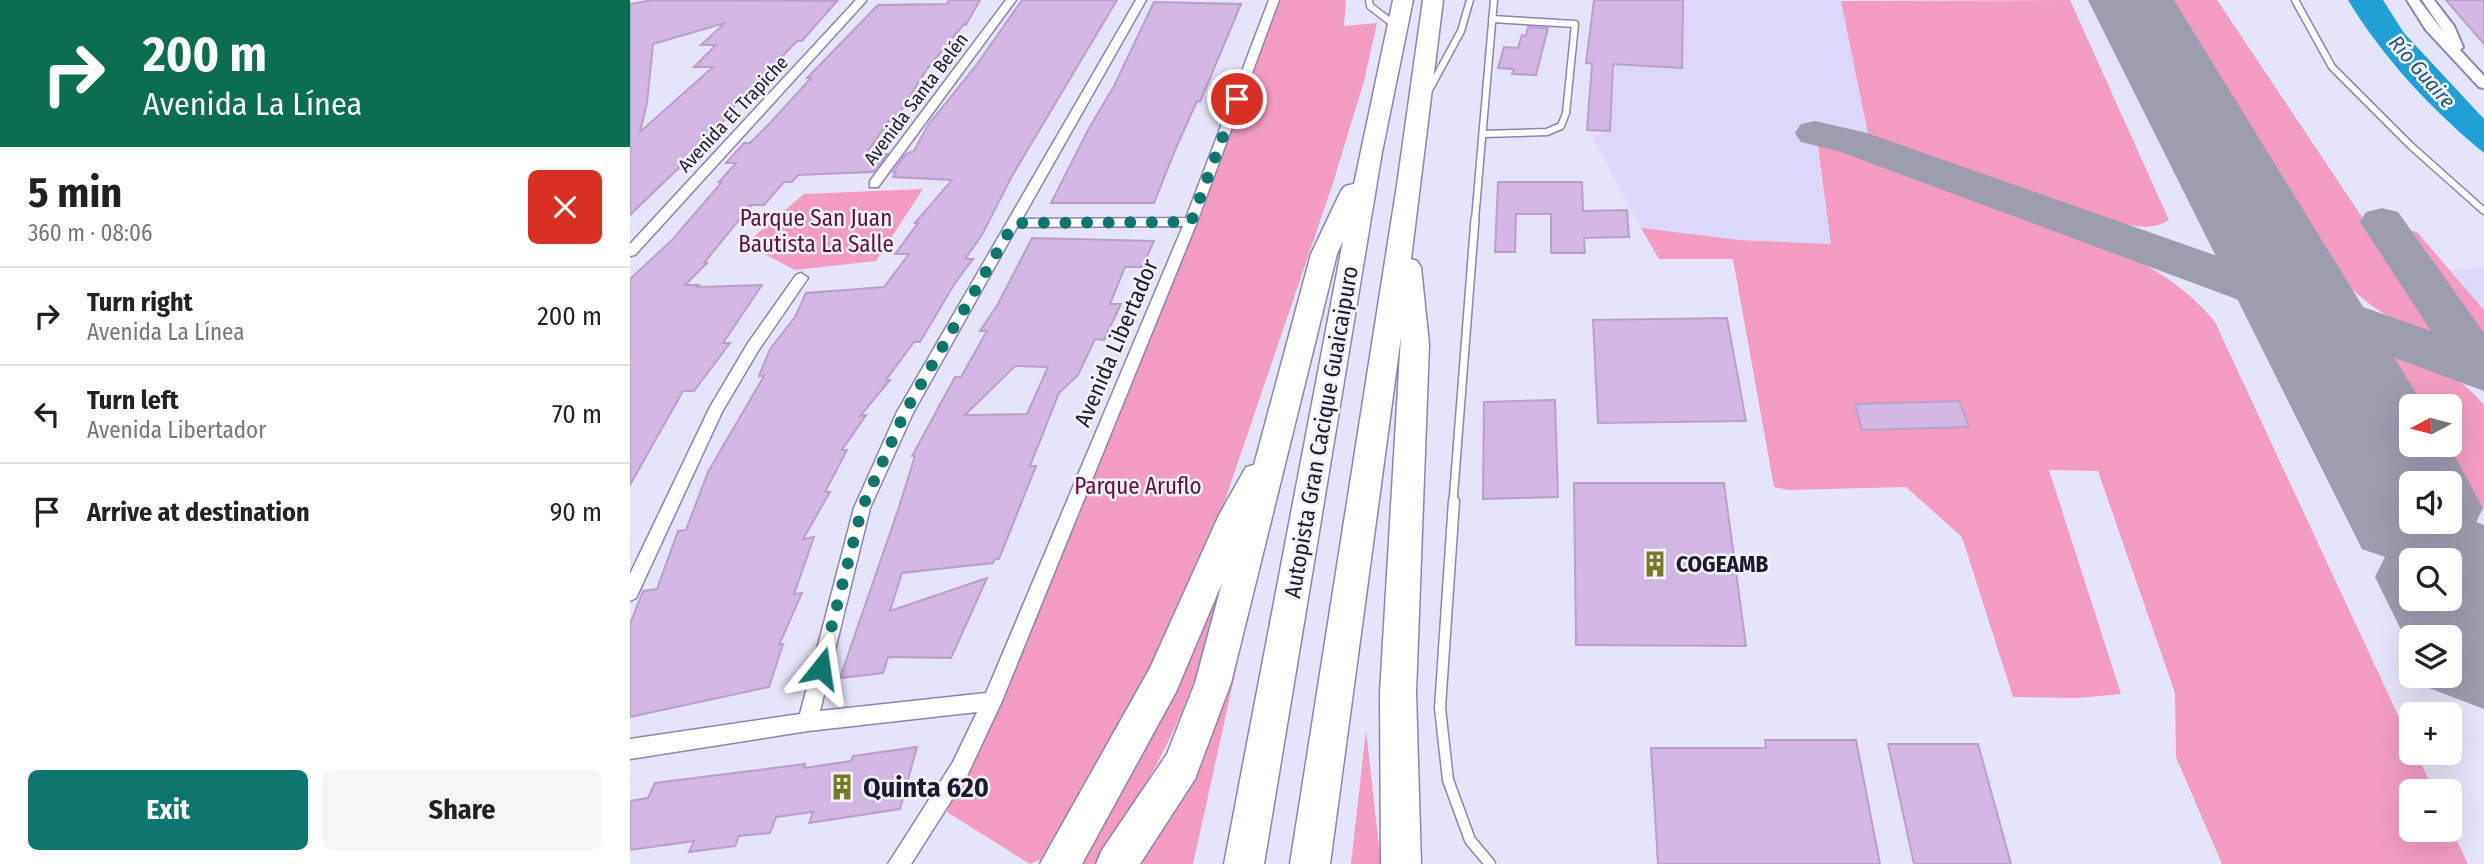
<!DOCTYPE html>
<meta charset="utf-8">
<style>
body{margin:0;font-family:"Fira Sans Condensed",sans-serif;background:#f6f6f6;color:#222;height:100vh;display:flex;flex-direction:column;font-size:26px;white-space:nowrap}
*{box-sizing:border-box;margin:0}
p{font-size:23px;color:#767676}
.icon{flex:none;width:38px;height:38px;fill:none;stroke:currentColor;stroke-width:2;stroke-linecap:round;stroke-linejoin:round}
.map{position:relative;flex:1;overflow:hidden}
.sheet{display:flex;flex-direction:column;background:#fff;width:630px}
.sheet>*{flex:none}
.guide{background:#0b6e4f;color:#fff;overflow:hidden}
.needle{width:46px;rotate:263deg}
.tools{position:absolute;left:1769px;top:394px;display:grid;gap:14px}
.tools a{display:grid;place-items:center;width:63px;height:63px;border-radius:10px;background:#fff;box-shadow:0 7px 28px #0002;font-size:35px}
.pin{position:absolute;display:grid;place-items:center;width:60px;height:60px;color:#fff;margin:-30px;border:4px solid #fff;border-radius:50%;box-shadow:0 2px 7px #0007}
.me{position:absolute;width:77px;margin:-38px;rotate:15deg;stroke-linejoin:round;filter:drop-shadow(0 0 5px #0008)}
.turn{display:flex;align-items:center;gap:24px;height:147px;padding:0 28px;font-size:32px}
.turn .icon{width:91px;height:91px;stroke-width:2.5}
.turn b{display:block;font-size:49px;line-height:60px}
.round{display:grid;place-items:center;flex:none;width:74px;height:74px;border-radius:10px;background:#f6f6f6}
.headline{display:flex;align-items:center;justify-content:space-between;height:119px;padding:0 28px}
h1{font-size:42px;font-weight:700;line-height:52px}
.action{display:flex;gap:14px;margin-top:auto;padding:14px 28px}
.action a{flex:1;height:80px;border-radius:10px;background:#0f766e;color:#fff;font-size:28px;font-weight:700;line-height:80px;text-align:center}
.action a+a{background:#f6f6f6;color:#222}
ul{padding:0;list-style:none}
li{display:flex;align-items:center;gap:21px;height:98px;padding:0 28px;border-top:2px solid #e0e0e0}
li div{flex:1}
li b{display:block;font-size:26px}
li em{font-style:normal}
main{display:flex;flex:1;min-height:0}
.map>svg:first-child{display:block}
.built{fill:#ddd8fb}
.green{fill:#f29cc2}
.water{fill:#1fa1d6}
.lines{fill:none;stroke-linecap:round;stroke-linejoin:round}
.taxiway{fill:#9e9caf;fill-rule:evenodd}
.runway{fill:#9e9caf;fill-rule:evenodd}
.building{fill:#d2b6e3;stroke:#ba9fcb;stroke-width:2;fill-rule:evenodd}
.service-far2-casing{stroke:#8b84b2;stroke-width:9}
.service-far1-casing{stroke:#8b84b2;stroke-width:10}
.service-casing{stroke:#8b84b2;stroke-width:13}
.minor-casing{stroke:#8b84b2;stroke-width:3}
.tertiary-casing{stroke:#8b84b2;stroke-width:4}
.motorway-casing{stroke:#8b84b2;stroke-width:3}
.service-far2{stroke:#fff;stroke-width:6}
.service-far1{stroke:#fff;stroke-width:7}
.service{stroke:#fff;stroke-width:10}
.minor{fill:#fff;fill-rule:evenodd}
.tertiary{fill:#fff;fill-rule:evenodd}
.motorway{fill:#fff;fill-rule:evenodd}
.route{stroke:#0f766e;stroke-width:12;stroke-dasharray:0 21.6}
.labels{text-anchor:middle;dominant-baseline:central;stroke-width:5;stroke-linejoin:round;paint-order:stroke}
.far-street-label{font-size:19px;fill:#1d1a2c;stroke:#f4f2fd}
.far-water-label{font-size:21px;font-style:italic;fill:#1a5975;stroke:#f4f2fd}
.park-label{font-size:23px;fill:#5d113b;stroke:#f4f2fd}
.street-label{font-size:23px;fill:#1d1a2c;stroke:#f4f2fd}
.poi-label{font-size:23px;font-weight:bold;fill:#1d1a2c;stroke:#f4f2fd;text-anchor:start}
.near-poi-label{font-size:28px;font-weight:bold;fill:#1d1a2c;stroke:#f4f2fd;text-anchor:start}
</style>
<main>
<section class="sheet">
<div class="guide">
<div class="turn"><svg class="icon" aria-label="right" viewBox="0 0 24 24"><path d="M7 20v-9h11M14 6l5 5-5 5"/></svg><div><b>200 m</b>Avenida La Línea</div></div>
</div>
<div class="headline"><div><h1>5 min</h1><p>360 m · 08:06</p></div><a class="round" style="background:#d93025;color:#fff"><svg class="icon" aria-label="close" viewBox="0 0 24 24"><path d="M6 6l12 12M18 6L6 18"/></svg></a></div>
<ul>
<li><svg class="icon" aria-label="right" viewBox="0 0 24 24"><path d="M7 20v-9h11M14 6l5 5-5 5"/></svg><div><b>Turn right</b><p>Avenida La Línea</p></div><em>200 m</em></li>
<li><svg class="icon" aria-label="left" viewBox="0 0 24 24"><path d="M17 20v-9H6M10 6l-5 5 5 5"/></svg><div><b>Turn left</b><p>Avenida Libertador</p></div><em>70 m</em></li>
<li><svg class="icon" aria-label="arrive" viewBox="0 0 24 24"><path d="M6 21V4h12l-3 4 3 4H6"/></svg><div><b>Arrive at destination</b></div><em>90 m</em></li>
</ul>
<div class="action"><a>Exit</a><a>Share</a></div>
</section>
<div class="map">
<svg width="1854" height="864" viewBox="0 0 1854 864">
<rect width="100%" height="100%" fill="#e6e4f8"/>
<path class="built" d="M1053,0H1211L1238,134L1222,142L1185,133L1201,244L1109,240L1011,228L961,135H970L971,131H980L983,64L1052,67Z
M1854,268V310L1820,269Z"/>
<path class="green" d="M650,0H716L714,26L747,23L734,81L703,183L591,512L518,681L424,854L400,864L317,812L610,104Z
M1440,0L1539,220C1524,230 1505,227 1488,222L1238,134L1211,1Z
M1544,0H1587L1808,331C1779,337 1737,303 1717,285Z
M1187,140L1489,251C1527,270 1558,289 1585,322L1781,743L1782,752L1786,753L1804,791H1782V830H1820V826L1838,864H1592L1546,757L1545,693L1468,471L1419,470L1491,694L1447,698L1383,697L1332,537L1276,487L1158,490L1144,487L1103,259H1029L1011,228L1109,240L1201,244Z
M293,189L246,261L165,270L115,244L174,194Z
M1774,229L1787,232L1854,310V345Z
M1760,350C1797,354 1831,378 1854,405V509L1815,445L1820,444V406H1791L1758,351Z
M634,543L563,864H502Z
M589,588C581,623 573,658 560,692C537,752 502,808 470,864H449Z
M736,730L751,864H721Z"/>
<path class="water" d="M1718,0H1753L1774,33L1854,119V153C1802,110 1753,58 1718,0Z"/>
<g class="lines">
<path class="taxiway" d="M1185,121L1237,133L1801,331L1730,222L1736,212L1752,208L1768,212L1854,333V391L1208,151L1171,142L1165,133L1171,124Z"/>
<path class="runway" d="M1458,0H1544L1794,406H1782V444H1818L1853,508L1846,522L1854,525V709L1799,688L1793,676H1820V637H1782V652L1745,577L1755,557L1732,549ZM1782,483H1820V522H1782ZM1782,560H1820V598H1782Z"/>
</g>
<path class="building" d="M23,0L207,1L172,41H167L138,71H141L99,112H102L82,133H85L0,215V4ZM95,23L71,45H86L64,67H83L10,132L17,103L23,44Z
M319,0H350L336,25L334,24L297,69L267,117H262L235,155L257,154L243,172L168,175L162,182H154L134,205H121L74,263H77L55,285H69L67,287L132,285L93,343H100L64,391H53L0,485V279L42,240L92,182H89L106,163H96L114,143H120L141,122L181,78H177L248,5L317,4Z
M392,0H487L382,176L352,235L335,259H343L325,283L290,342H284L256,380H260L230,416L236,415L212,450H217L195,492H200L173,539L184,537L164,594L172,593L149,645L153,644L139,687L0,717V624L13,591L27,589L48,531L56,530L78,472L134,376H129L140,349L165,317L176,293L254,287L279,254H265L288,223H285L322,180L263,177L266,172H263L276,154L284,151L298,125L345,67Z
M964,0H1053L1052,68L983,64L980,131L957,130L962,64L956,63Z
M1816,0H1854V44Z
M524,2L611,4L570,102L567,101L546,148L524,203H421L458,130L484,86Z
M898,27L918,28L906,75L882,74L884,69L868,68L874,47L888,48L892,35L896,36Z
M868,182H952L953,211L997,210L999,237L954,238L955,253H921V214H886L885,252H865Z
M402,238L524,241L512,267H495L480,304H491L474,340L465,339L448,375L429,393L400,466H406L369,559H365L363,563L272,573L260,611L357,578L321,658L258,657L253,673L210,678L269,507L285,456H282L325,377H331L357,331H350L368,304ZM385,366L418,367L397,414L335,415Z
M1097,318L1116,421L968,423L963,320Z
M925,400L928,497L853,499L854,402Z
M1329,401L1339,427L1232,430L1225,404Z
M944,483H1094L1116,646L946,645Z
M1135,740H1226L1250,864H1028L1021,748H1136Z
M1258,744H1348L1381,864H1284Z
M287,747L270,809L179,823L183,812L146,817L140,833L109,836L105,846L59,852L64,841L0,850V801L18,798L25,783L175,764L174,768L221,761L223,756Z"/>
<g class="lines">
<g class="service-far2-casing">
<path id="service-far2" d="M739,0L740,6L766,26
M1665,0L1702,67L1781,146L1854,211
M799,90L831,31L840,0
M853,134L917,132L931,126L936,113L945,24L862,19
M845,220L864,0"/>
</g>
<g class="service-far1-casing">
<path id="service-far1" d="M823,502L845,219"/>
</g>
<g class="service-casing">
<path id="service" d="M824,501L810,708L818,780L840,840L860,864"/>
</g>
<g class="minor-casing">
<path id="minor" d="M226,0H237L5,255L0,256V244Z
M376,0H386L248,187H240V181Z
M506,0H516L392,219L556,218L639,0H649L567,222L372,701L337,776L281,864H258L323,762L347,712L178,731L0,759V739L170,714L224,508L267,412ZM553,226L356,693L190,711L240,508L283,413L387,227Z
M171,273L178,278L128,351L92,412L6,598L0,601V574L80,407L118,343L166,275Z"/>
</g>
<g class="tertiary-casing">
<path id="tertiary" d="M1777,0H1789L1815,34L1792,0H1804L1824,26L1833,47L1830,50L1854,76V88L1849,87L1796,30Z"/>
</g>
<g class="motorway-casing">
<path id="motorway" d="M763,0H783L752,152L634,864H594L713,241L707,254L601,683L565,779L510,864H466L472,850L537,754L565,683L592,583L546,692L452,864H410L520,668L589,515L616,467L624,465L681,254L711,191L715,186L724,184Z
M793,0H813L781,259L787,261L791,267L799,344L786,693L791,864H751L750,693L771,336L700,864H660L767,185Z"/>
</g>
<use href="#service-far2" class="service-far2"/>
<use href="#service-far1" class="service-far1"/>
<use href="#service" class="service"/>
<use href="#minor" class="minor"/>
<use href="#tertiary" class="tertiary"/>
<use href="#motorway" class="motorway"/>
</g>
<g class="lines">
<path class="route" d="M191,668L232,508L275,412L384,223L561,222L607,99"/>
</g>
<defs>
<g id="building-bare" transform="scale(2.1)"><path d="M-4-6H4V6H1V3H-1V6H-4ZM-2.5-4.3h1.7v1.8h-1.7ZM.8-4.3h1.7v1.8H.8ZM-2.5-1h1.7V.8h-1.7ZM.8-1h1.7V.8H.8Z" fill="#757922" stroke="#f4f2fd" stroke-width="2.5" paint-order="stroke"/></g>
</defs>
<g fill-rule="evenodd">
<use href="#building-bare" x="1025" y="564"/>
<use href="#building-bare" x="212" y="787"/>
</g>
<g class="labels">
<g class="far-street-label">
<text transform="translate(286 99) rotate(-53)">Avenida Santa Belén</text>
<text transform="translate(103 114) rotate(-47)">Avenida El Trapiche</text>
</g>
<g class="far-water-label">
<text transform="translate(1792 72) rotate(49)">Río Guaire</text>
</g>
<g class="park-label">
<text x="186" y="218">Parque San Juan<tspan x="186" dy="26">Bautista La Salle</tspan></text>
<text x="508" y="486">Parque Aruflo</text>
</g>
<g class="street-label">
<text transform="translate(486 343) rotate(-67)">Avenida Libertador</text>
<text transform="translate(691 432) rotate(-80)">Autopista Gran Cacique Guaicaipuro</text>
</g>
<g class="poi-label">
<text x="1046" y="564">COGEAMB</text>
</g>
<g class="near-poi-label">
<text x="233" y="787">Quinta 620</text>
</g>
</g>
</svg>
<div class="tools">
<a><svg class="needle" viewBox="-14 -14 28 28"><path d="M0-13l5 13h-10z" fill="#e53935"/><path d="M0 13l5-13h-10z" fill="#767676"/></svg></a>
<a><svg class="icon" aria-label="sound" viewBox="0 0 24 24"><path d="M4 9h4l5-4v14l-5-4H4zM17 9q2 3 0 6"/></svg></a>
<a><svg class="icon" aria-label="search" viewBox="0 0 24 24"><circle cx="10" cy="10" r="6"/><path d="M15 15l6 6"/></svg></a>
<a><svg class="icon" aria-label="layers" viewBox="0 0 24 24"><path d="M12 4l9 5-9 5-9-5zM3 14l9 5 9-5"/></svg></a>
<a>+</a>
<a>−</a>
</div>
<div class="pin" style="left:607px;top:99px;background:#d93025"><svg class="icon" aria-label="arrive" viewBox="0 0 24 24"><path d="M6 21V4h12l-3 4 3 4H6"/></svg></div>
<svg class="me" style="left:191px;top:668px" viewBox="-20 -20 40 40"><path d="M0-17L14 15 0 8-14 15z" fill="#0f766e" stroke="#fff" stroke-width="4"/></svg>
</div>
</main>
